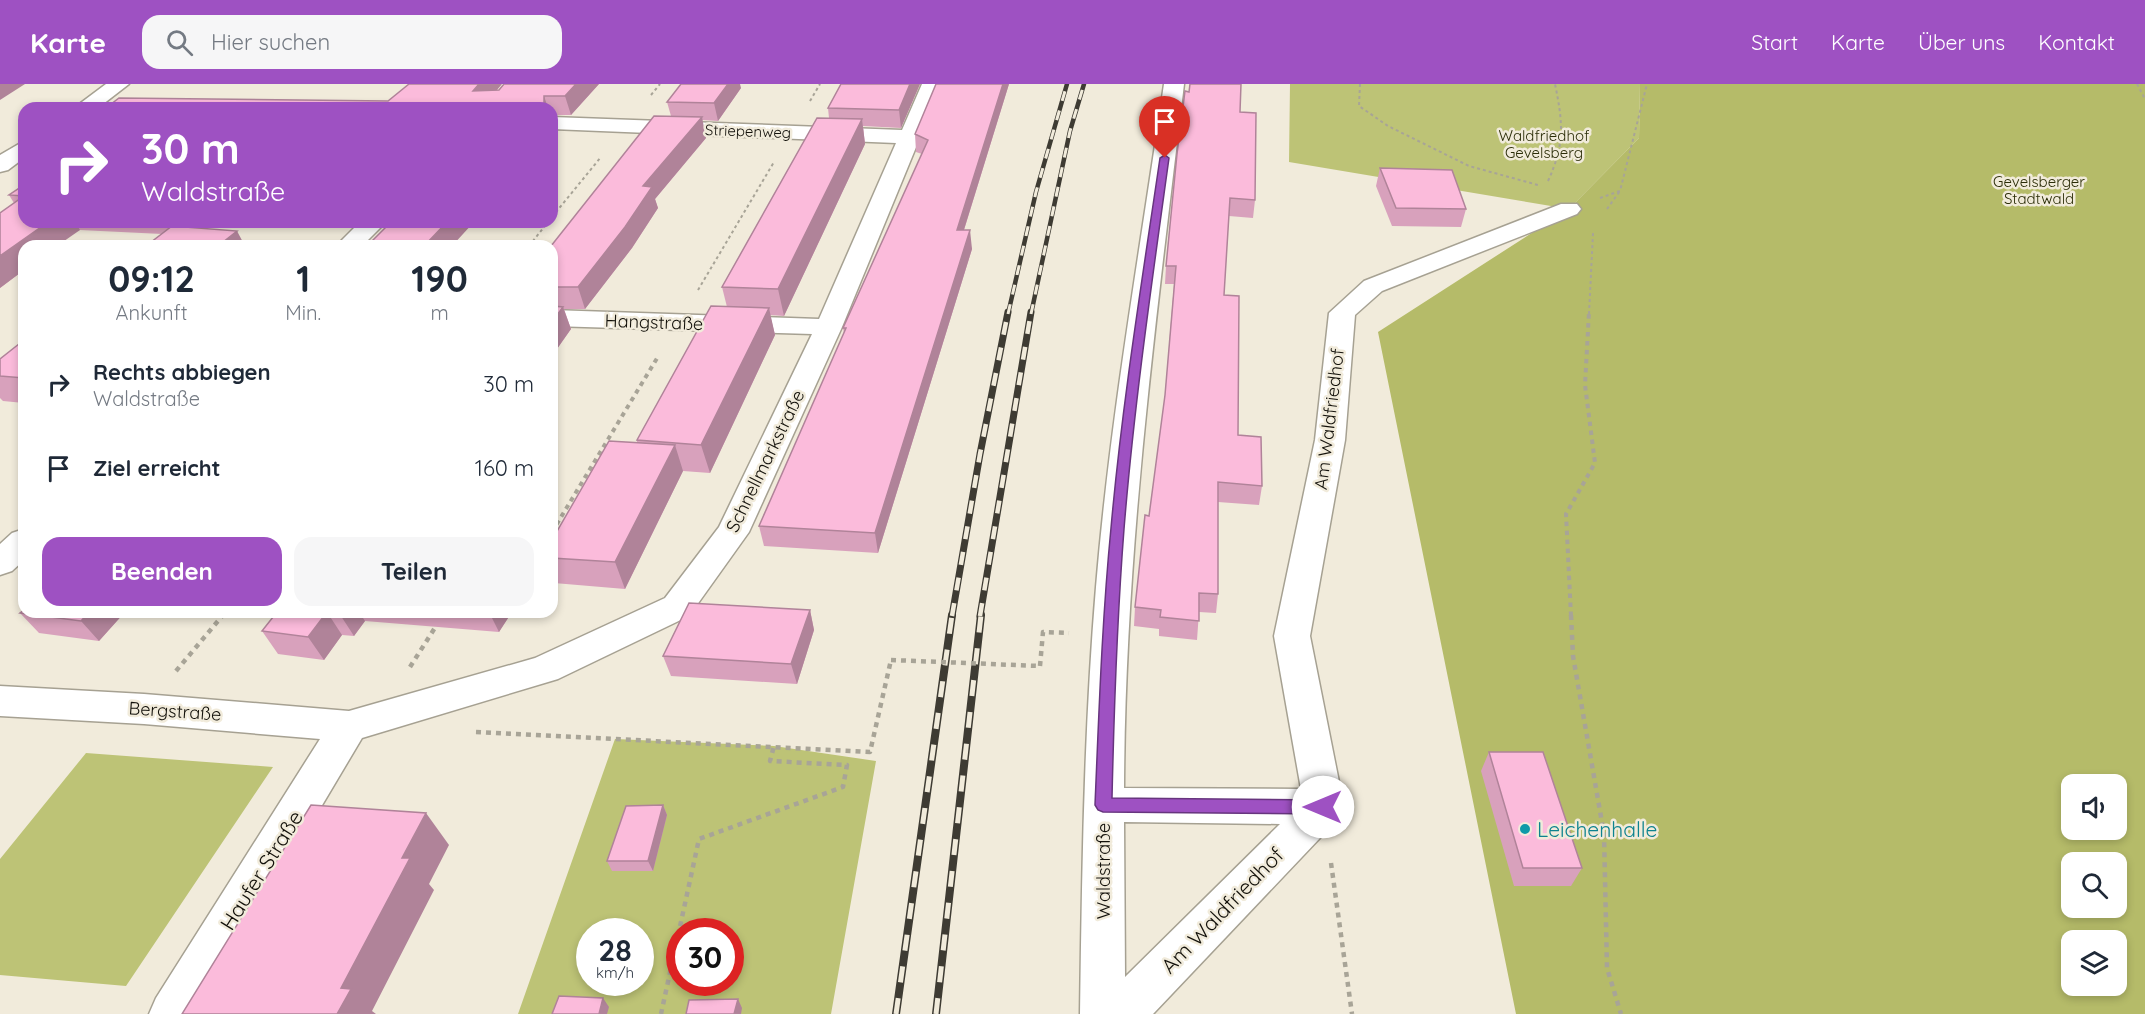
<!DOCTYPE html>
<html lang="de">
<meta charset="utf-8">
<style>
body{margin:0;font-family:Quicksand,sans-serif;background:#f6f6f7;color:#1f2937;height:100vh;display:flex;flex-direction:column;font-size:22px;white-space:nowrap}
*{box-sizing:border-box;margin:0}
p{font-size:20px;color:#747a83}
.icon{flex:none;width:33px;height:33px;fill:none;stroke:currentColor;stroke-width:2;stroke-linecap:round;stroke-linejoin:round}
.map{position:relative;flex:1;overflow:hidden}
.panel{position:absolute;left:18px;top:156px;width:540px;height:378px;display:flex;flex-direction:column;background:#fff;border-radius:18px;box-shadow:0 3px 9px #0003}
.panel>*{flex:none}
.hud{position:absolute;left:18px;top:18px;width:540px;height:126px;border-radius:18px;box-shadow:0 3px 9px #0003;background:#9e51c2;color:#fff;overflow:hidden}
.controls{position:absolute;left:2061px;top:690px;display:grid;gap:12px}
.controls a{display:grid;place-items:center;width:66px;height:66px;border-radius:12px;background:#fff;box-shadow:0 3px 9px #0003;font-size:30px}
.speed{position:absolute;left:576px;top:834px;display:flex;gap:12px;font-size:30px;font-weight:700;text-align:center}
.speed>*{display:grid;place-content:center;width:78px;height:78px;border-radius:50%;background:#fff;box-shadow:0 3px 9px #0003;line-height:1}
.speed small{font-size:15px;font-weight:400}
.speed .limit{border:9px solid #d22;background:#fff;color:#111}
.pin{position:absolute;display:grid;place-items:center;width:51px;height:51px;color:#fff;margin:-62px -26px;border-radius:50% 50% 50% 0;rotate:-45deg;box-shadow:0 0 6px #0007}
.pin .icon{rotate:45deg}
.me{position:absolute;width:66px;margin:-33px;rotate:270deg;stroke-linejoin:round;filter:drop-shadow(0 0 4px #0008)}
.turn{display:flex;align-items:center;gap:21px;height:126px;padding:0 24px;font-size:27px}
.turn .icon{width:78px;height:78px;stroke-width:2.5}
.turn b{display:block;font-size:42px;line-height:51px}
.eta{display:flex;justify-content:space-evenly;align-items:center;height:102px;text-align:center}
.eta b{font-size:36px;font-weight:700;line-height:42px}
.primary-button{display:flex;gap:12px;margin-top:auto;padding:12px 24px}
.primary-button a{flex:1;height:69px;border-radius:18px;background:#9e51c2;color:#fff;font-size:24px;font-weight:700;line-height:69px;text-align:center}
.primary-button a+a{background:#f6f6f7;color:#1f2937}
ul{padding:0;list-style:none}
li{display:flex;align-items:center;gap:18px;height:84px;padding:0 24px}
li div{flex:1}
li b{display:block;font-size:22px}
li em{font-style:normal}
header{display:flex;align-items:center;gap:36px;box-sizing:border-box;height:84px;padding:0 30px;background:#9e51c2;color:#fff}
header strong{font-size:28px}
nav{display:flex;gap:33px;margin-inline-start:auto;font-size:21px}
.search{width:420px;height:54px;background:#f6f6f7;display:flex;align-items:center;gap:15px;box-sizing:border-box;padding:0 21px;border-radius:18px;color:#747a83;font-size:22px}
.map>svg:first-child{display:block}
.green{fill:#bdc376;fill-rule:evenodd}
.forest{fill:#b5bb69;fill-rule:evenodd}
.lines{fill:none;stroke-linecap:round;stroke-linejoin:round}
.street-casing{stroke:#a6a192;stroke-width:3}
.primary-casing{stroke:#a6a192;stroke-width:3}
.path-far2{stroke:#a8a497;stroke-width:2;stroke-dasharray:3 3;stroke-linecap:butt}
.path-far1{stroke:#a8a497;stroke-width:4;stroke-dasharray:4.5 4.5;stroke-linecap:butt}
.path{stroke:#a8a497;stroke-width:4.5;stroke-dasharray:5 5;stroke-linecap:butt}
.street{fill:#fff;fill-rule:evenodd}
.primary{fill:#fff;fill-rule:evenodd}
.rail-far2-casing{stroke:#3e3b33;stroke-width:4.5}
.rail-far1-casing{stroke:#3e3b33;stroke-width:7}
.rail-casing{stroke:#3e3b33;stroke-width:8}
.rail-far2{stroke:#f1ebdb;stroke-width:3;stroke-dasharray:10;stroke-linecap:butt}
.rail-far1{stroke:#f1ebdb;stroke-width:4.5;stroke-dasharray:13;stroke-linecap:butt}
.rail{stroke:#f1ebdb;stroke-width:5;stroke-dasharray:16;stroke-linecap:butt}
.path-bridge{stroke:#a8a497;stroke-width:4.5;stroke-dasharray:5 5;stroke-linecap:butt}
.wall{fill:#d8a1bc}
.shaded-wall{fill:#b08399}
.building{fill:#fbbbdb;stroke:#b08399;stroke-width:1.5}
.route{fill:#9e51c2;stroke:#67357e;stroke-width:1.5}
.culture-dot{fill:#0f9aa8;stroke:#f1ebdb;stroke-width:2}
.labels{text-anchor:middle;dominant-baseline:central;stroke-width:5;stroke-linejoin:round;paint-order:stroke}
.far-street-label{font-size:15px;fill:#12100a;stroke:#f1ebdb}
.far-park-label{font-size:15px;fill:#2b2d08;stroke:#f1ebdb}
.street-label{font-size:18px;fill:#12100a;stroke:#f1ebdb}
.near-culture-label{font-size:21px;fill:#0d838f;stroke:#f1ebdb;text-anchor:start}
.near-street-label{font-size:21px;fill:#12100a;stroke:#f1ebdb}
</style>
<header>
<strong>Karte</strong>
<div class="search"><svg class="icon" aria-label="search" viewBox="0 0 24 24"><circle cx="10" cy="10" r="6"/><path d="M15 15l6 6"/></svg>Hier suchen</div>
<nav><a>Start</a><a>Karte</a><a>Über uns</a><a>Kontakt</a></nav>
</header>
<div class="map">
<svg width="2145" height="930" viewBox="0 0 2145 930">
<rect width="100%" height="100%" fill="#f1ebdb"/>
<path class="green" d="M1290,0H1640L1639,54L1569,125L1289,78Z
M615,655L774,662L876,677L831,930H518ZM590,848H640V898H590ZM680,848H730V898H680Z
M86,669L273,683L126,902L0,891V775Z"/>
<path class="forest" d="M1640,0H2145V930H1516L1378,248L1569,125L1639,54ZM2072,700H2116V746H2072ZM2072,778H2116V824H2072ZM2072,856H2116V902H2072Z"/>
<g class="lines">
<g class="street-casing">
<path id="street" d="M922,0H942L842,243L749,448L689,532L558,595L362,654L198,930H149L156,914L320,655L144,640L0,632V602L144,610L349,627L535,574L665,514L719,443L812,250L552,242V226L819,235L896,59L552,45V33L902,46Z
M1164,0H1184C1156,235 1125,467 1124,704L1301,705L1274,552L1315,356L1329,229L1364,197L1561,120H1577L1581,125L1577,130L1382,207L1355,231L1345,356L1310,552L1344,723L1338,735L1153,930H1080C1082,787 1084,646 1096,503C1110,334 1140,167 1164,0ZM1124,738L1280,740L1125,893Z
M360,138H386L362,162H336Z
M24,445V476L12,487L0,491V460L12,449Z"/>
</g>
<g class="primary-casing">
<path id="primary" d="M106,0H129L98,24H74Z
M24,57V74L8,86L0,88V71Z"/>
</g>
<path class="path-far2" d="M1360,0L1359,22L1388,42L1469,82L1538,101
M2137,0L2145,15
M651,11L660,0
M810,17L820,0
M1548,97C1565,60 1563,39 1555,0
M1600,114L1620,107L1647,0
M1607,125L1620,107
M552,133L601,73
M529,162L548,138
M698,206L774,78
M1589,230L1593,149"/>
<path class="path-far1" d="M552,448L659,271
M222,532L225,528
M1571,532L1566,430L1595,379L1585,301L1589,228"/>
<path class="path" d="M1571,531L1573,572L1604,750L1607,884L1621,930
M1040,582L1043,548L1069,549
M410,583L438,539
M176,587L223,531
M476,648L870,668L891,576
M1331,779L1352,930
M661,930L699,755L843,703L847,681L770,677L774,662"/>
<use href="#street" class="street"/>
<use href="#primary" class="primary"/>
<g class="rail-far2-casing">
<path id="rail-far2" d="M1008,230L1036,108L1067,0
M1031,230L1070,47L1084,0"/>
</g>
<g class="rail-far1-casing">
<path id="rail-far1" d="M952,532L980,370L1008,228
M980,532L1031,228"/>
</g>
<g class="rail-casing">
<path id="rail" d="M896,930L952,531
M936,930L981,531"/>
</g>
<use href="#rail-far2" class="rail-far2"/>
<use href="#rail-far1" class="rail-far1"/>
<use href="#rail" class="rail"/>
<path class="path-bridge" d="M891,576L1040,582"/>
</g>
<path class="wall" d="M504,0H599L571,31H552L557,47L552,53V24H106L388,17L499,6Z
M841,0H920L901,44L863,42L865,60L784,232L770,231L775,251L710,389L683,387L625,505L554,499L552,502V456L637,359V356L727,223L722,203L829,34L828,24Z
M936,0H1009L964,146L972,165L878,469L764,462L759,442L844,249L843,244L922,70L916,68L915,50Z
M741,4L718,37L702,36L706,54L655,115L658,124L632,164L585,225H564L571,245L552,272V162L671,32L667,18Z
M1240,28L1255,116L1253,134L1229,132L1224,211L1238,351L1262,402L1259,421L1218,418V510L1216,529L1199,528L1197,556L1159,552V545L1134,542L1135,523L1149,432L1165,311L1174,200H1165L1166,182Z
M1380,84L1466,125L1461,143L1392,142L1376,102Z
M24,96V138H207L199,144L162,150L80,146L24,162V186L0,204L14,119L9,111L22,103L20,99Z
M24,256V319L3,317L0,314V275Z
M810,526L814,546L797,600L671,592L663,572Z
M125,528L99,557L39,549L20,529Z
M277,528H512L499,548L365,537L354,552L342,551L324,576L278,570L262,547Z
M1489,668L1582,784L1571,802H1514L1481,687Z
M663,721L667,731L653,787H612L607,777Z"/>
<path class="shaded-wall" d="M0,0H25L0,16Z
M479,0H502L482,24L473,7Z
M576,0H599L571,31L565,12Z
M728,0H740L741,4L718,37L714,19Z
M910,0H920L901,44L899,26Z
M1003,0H1009L958,165L957,146Z
M544,12L548,24H544Z
M552,31L557,47L552,53Z
M702,33L706,54L655,115L658,124L632,164L585,225L578,203L643,102Z
M862,35L865,60L784,232L778,205Z
M48,138H75L80,146L57,162H24V186L0,204V172Z
M184,138H207L191,151Z
M447,138H474L452,162H424Z
M970,146L972,165L878,469L875,449Z
M237,147L245,162H218Z
M563,223L571,245L552,272V238Z
M769,224L775,251L710,389L701,361Z
M675,361L683,387L625,505L615,478Z
M810,526L814,546L797,600L791,580Z
M89,528H125L99,557L81,537Z
M327,528L342,551L324,576L308,553Z
M340,528H359L365,537L354,552L339,529Z
M489,528H512L499,548Z
M663,721L667,731L653,787L648,777Z
M426,729L449,761L429,800L434,806L372,927L376,930H337L341,904L402,774Z
M603,914L609,923L607,930H599Z
M738,915L742,924L741,930H734Z"/>
<path class="building" d="M409,0H479L473,7L499,6L504,0H576L565,12H544V24H106L119,14L388,17Z
M681,0H728L714,19L667,18Z
M841,0H910L899,26L828,24Z
M936,0H1003L957,146H970L875,449L759,442L846,244H843L928,56L915,50Z
M1190,0H1241L1240,28L1256,29L1255,116L1230,114L1224,211L1239,212L1238,351L1261,353L1262,402L1218,398V510L1199,509V537L1160,533L1161,526L1135,523L1145,431L1149,432L1165,311L1176,182H1166L1177,70L1185,7L1189,8Z
M654,32L702,33L643,102L652,103L625,143L578,203H552L551,162Z
M817,34L862,35L778,205L722,203Z
M1380,84L1452,86L1466,125L1396,124Z
M24,101V112L9,111Z
M24,112V138H48L0,172V129Z
M391,138H447L424,162H367Z
M172,142L237,147L218,162H146Z
M552,222L563,223L552,238Z
M711,222L769,224L701,361L637,356Z
M24,256V294L0,292V275Z
M609,357L675,361L615,478L552,474V456Z
M689,519L810,526L791,580L663,572Z
M24,526V528H89L81,537L20,529Z
M277,528H327L308,553L262,547Z
M1489,668H1543L1582,784H1523Z
M311,721L426,729L402,774H410L341,904L351,905L337,930H182Z
M663,721L648,777H607L626,722Z
M559,912L603,914L599,930H552Z
M738,915L734,930H686L689,916Z"/>
<path class="route" d="M1165,71L1169,74C1152,197 1134,321 1124,445C1117,535 1114,624 1112,714L1323,716L1329,718L1332,723L1329,728L1323,730L1103,728L1098,726L1095,721C1099,628 1102,536 1111,444C1122,320 1142,197 1160,74Z"/>
<circle class="culture-dot" cx="1525" cy="745" r="6"/>
<g class="labels">
<g class="far-street-label">
<text transform="translate(748 47) rotate(2)">Striepenweg</text>
</g>
<g class="far-park-label">
<text x="1544" y="51">Waldfriedhof<tspan x="1544" dy="17">Gevelsberg</tspan></text>
<text x="2039" y="97">Gevelsberger<tspan x="2039" dy="17">Stadtwald</tspan></text>
</g>
<g class="street-label">
<text transform="translate(654 238) rotate(2)">Hangstraße</text>
<text transform="translate(1329 335) rotate(-83)">Am Waldfriedhof</text>
<text transform="translate(765 377) rotate(-64)">Schnellmarkstraße</text>
<text transform="translate(175 627) rotate(4)">Bergstraße</text>
<text transform="translate(1103 787) rotate(-90)">Waldstraße</text>
</g>
<g class="near-culture-label">
<text x="1537" y="745">Leichenhalle</text>
</g>
<g class="near-street-label">
<text transform="translate(261 786) rotate(-58)">Haufer Straße</text>
<text transform="translate(1222 826) rotate(-46)">Am Waldfriedhof</text>
</g>
</g>
</svg>
<div class="controls">
<a><svg class="icon" aria-label="sound" viewBox="0 0 24 24"><path d="M4 9h4l5-4v14l-5-4H4zM17 9q2 3 0 6"/></svg></a>
<a><svg class="icon" aria-label="search" viewBox="0 0 24 24"><circle cx="10" cy="10" r="6"/><path d="M15 15l6 6"/></svg></a>
<a><svg class="icon" aria-label="layers" viewBox="0 0 24 24"><path d="M12 4l9 5-9 5-9-5zM3 14l9 5 9-5"/></svg></a>
</div>
<div class="speed"><div>28<small>km/h</small></div><div class="limit">30</div></div>
<div class="pin" style="left:1165px;top:74px;background:#d93025"><svg class="icon" aria-label="arrive" viewBox="0 0 24 24"><path d="M6 21V4h12l-3 4 3 4H6"/></svg></div>
<svg class="me" style="left:1323px;top:723px" viewBox="-20 -20 40 40"><circle r="19" fill="#fff"/><path d="M0-13L10 11 0 6-10 11z" fill="#9e51c2"/></svg>
<div class="hud">
<div class="turn"><svg class="icon" aria-label="right" viewBox="0 0 24 24"><path d="M7 20v-9h11M14 6l5 5-5 5"/></svg><div><b>30 m</b>Waldstraße</div></div>
</div>
<section class="panel">
<div class="eta">
<div><b>09:12</b><p>Ankunft</p></div>
<div><b>1</b><p>Min.</p></div>
<div><b>190</b><p>m</p></div>
</div>
<ul>
<li><svg class="icon" aria-label="right" viewBox="0 0 24 24"><path d="M7 20v-9h11M14 6l5 5-5 5"/></svg><div><b>Rechts abbiegen</b><p>Waldstraße</p></div><em>30 m</em></li>
<li><svg class="icon" aria-label="arrive" viewBox="0 0 24 24"><path d="M6 21V4h12l-3 4 3 4H6"/></svg><div><b>Ziel erreicht</b></div><em>160 m</em></li>
</ul>
<div class="primary-button"><a>Beenden</a><a>Teilen</a></div>
</section>
</div>
